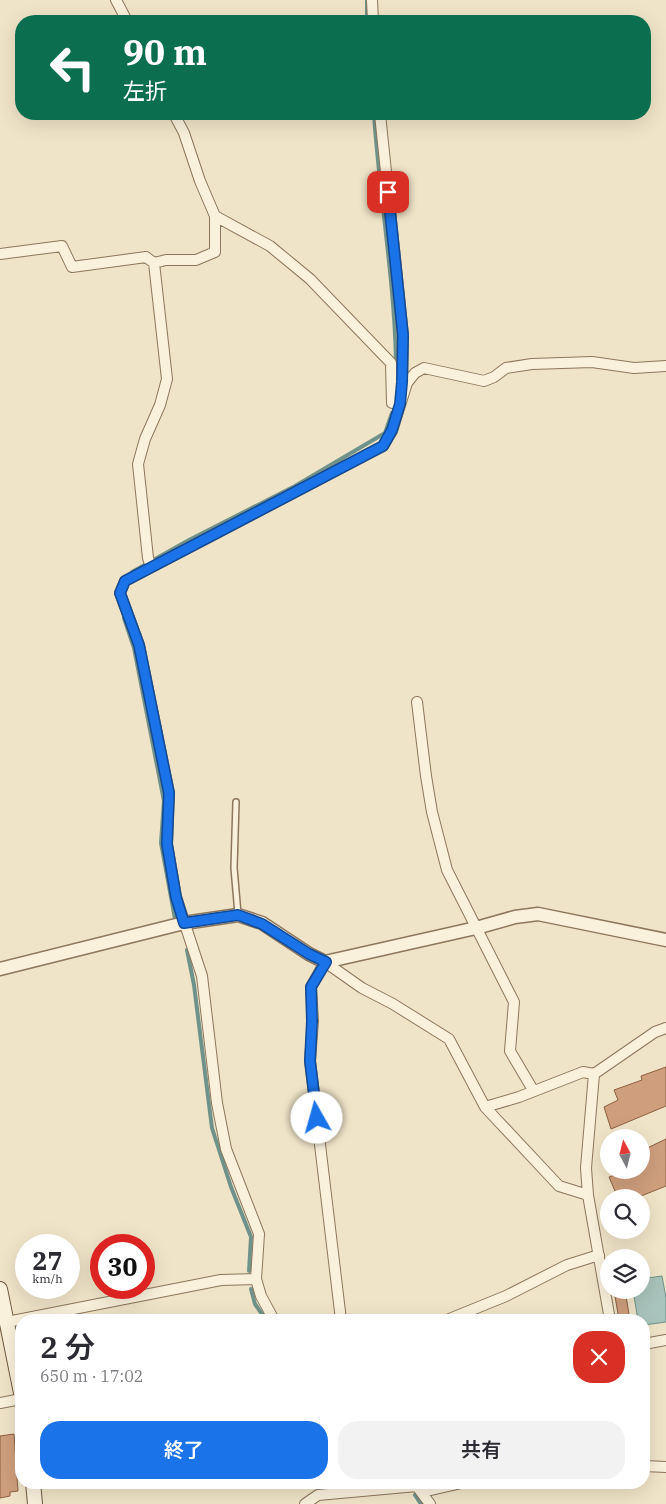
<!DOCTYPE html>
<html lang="ja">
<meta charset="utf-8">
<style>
body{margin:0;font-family:"IBM Plex Serif","Noto Sans JP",serif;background:#f2f2f3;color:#2b2b33;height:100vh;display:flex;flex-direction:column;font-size:19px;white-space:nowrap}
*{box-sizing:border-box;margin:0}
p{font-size:16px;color:#7c7c81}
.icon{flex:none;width:28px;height:28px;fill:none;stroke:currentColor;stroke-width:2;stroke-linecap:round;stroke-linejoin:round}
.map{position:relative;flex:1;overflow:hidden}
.details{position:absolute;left:15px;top:1314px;width:635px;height:175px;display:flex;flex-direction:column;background:#fff;border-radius:20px;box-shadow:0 5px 20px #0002}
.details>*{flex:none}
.guide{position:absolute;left:15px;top:15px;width:636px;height:105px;border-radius:20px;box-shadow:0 5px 20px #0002;background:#0b6e4f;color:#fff;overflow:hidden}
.needle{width:32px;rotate:353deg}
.controls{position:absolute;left:600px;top:1129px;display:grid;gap:10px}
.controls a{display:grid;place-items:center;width:50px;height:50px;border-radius:50%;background:#fff;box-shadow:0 5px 20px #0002;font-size:25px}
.speed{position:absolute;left:15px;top:1234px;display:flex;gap:10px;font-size:25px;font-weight:700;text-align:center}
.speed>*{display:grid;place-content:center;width:65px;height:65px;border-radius:50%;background:#fff;box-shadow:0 5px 20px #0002;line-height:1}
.speed small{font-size:12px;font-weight:400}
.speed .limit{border:8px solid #d22;background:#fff;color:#111}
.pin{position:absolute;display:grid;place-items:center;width:42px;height:42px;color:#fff;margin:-21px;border-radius:10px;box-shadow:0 2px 8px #0006}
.me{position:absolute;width:55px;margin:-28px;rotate:353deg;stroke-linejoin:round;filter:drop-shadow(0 0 4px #0008)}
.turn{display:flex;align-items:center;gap:18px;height:105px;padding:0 25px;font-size:22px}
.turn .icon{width:65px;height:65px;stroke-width:2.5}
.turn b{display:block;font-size:35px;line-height:42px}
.round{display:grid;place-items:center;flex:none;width:52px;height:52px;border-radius:20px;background:#f2f2f3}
.summary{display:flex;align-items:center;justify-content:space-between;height:85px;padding:0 25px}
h1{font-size:30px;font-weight:600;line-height:38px}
.primary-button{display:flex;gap:10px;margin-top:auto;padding:10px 25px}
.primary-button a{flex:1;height:58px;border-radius:20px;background:#1a73e8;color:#fff;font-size:20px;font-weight:600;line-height:58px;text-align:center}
.primary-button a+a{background:#f2f2f3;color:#2b2b33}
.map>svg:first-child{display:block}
.water{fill:#a9c4bc;stroke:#6f938a}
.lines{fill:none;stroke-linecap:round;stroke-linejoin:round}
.stream{stroke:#6f938a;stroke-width:4}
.building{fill:#cf9f7d;stroke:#8d5f41}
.service-casing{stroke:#8d765c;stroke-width:8}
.minor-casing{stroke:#8d765c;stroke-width:12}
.tertiary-casing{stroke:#8d765c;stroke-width:15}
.secondary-casing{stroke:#6f573f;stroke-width:16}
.service{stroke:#faf1dc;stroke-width:5}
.minor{stroke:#faf1dc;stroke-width:10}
.tertiary{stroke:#faf1dc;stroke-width:12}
.secondary{stroke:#faf1dc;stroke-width:14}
.route-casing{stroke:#114b97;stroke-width:12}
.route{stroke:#1a73e8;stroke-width:9}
</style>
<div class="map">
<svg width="666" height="1504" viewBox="0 0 666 1504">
<rect width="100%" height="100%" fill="#f0e4c8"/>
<path class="water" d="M662,1276L666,1298V1322L644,1325V1320H638L633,1290H641V1279Z"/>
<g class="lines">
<path class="stream" d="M367,0V21
M374,114C380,206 398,298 396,390
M132,572L189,540L295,486L385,433L392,413
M124,618L134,648L164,801L161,843L175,919
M187,950L194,985L212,1128L231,1187L251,1237L249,1271
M251,1289L255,1304L266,1320
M415,1495L421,1504"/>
</g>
<path class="building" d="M666,1067V1106L611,1129L604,1107L618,1100L614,1090L642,1080L641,1076Z
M666,1139V1186L636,1198H618L609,1177L628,1170H641V1151Z
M614,1290H625L630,1320H619Z
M14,1434L18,1491L10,1492V1496L0,1498V1436Z"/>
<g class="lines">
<g class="service-casing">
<path id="service" d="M236,802L234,868L238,914"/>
</g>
<g class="minor-casing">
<path id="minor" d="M116,0L127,21
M372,0L373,21
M380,114L403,335L402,389
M215,216L270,246L310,279L391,363L392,403H400
M0,254L62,246L72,267L146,257L154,263L167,379L160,405L145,439L138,464L148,558L151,567
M154,263L166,260H196L215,252V216L200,181L184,133L174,114
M417,702L426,776L432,812L447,870L514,1002L510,1051L533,1090
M485,1107L519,1097L583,1072L594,1074
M256,1279L261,1296L274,1320
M341,1320L310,1061L313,1021L311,987L325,962L362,988L393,1004L449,1039L485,1107L559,1186L588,1195
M447,1320L506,1296L567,1265L599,1255
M610,1320L588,1195L586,1168L594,1074L655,1032L666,1028
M7,1322L221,1280L256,1279L259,1234L226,1149L217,1103L202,976L176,897L167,844L169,793L139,645L120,593L125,581L383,446L392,431L407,383L415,373L424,368L484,381L494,377L506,368L532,364L592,362L634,368L666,366
M644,1344L666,1340
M0,1403L21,1399
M644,1466L666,1467
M416,1485L430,1504
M305,1504L318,1495L417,1486L431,1490L466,1482"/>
</g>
<g class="tertiary-casing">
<path id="tertiary" d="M0,969L184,923L238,915L262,923L309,954L325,962L476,928L515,917L538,914L666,940"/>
</g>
<g class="secondary-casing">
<path id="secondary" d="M0,1289L21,1393
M33,1482L35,1504"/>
</g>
<use href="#service" class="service"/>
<use href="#minor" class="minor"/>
<use href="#tertiary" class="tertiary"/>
<use href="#secondary" class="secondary"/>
</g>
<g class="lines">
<g class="route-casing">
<path id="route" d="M317,1118L310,1061L312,1021L311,987L326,962L309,954L262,924L238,915L184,923L176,897L167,844L169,793L139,645L120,593L125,581L383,446L392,430L400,404L402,382L403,335L388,192"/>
</g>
<use href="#route" class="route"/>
</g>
</svg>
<div class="controls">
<a><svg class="needle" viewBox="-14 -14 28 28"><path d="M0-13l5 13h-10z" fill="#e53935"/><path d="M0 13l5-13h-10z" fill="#7c7c81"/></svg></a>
<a><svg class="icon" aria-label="search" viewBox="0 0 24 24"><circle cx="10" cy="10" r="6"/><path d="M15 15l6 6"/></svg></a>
<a><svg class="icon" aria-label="layers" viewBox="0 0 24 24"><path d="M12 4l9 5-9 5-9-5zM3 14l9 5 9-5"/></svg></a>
</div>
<div class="speed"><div>27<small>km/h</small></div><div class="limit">30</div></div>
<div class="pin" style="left:388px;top:192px;background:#d93025"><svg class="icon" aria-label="arrive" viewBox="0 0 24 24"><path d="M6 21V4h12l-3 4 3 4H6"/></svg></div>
<svg class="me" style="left:317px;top:1118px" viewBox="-20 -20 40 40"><circle r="19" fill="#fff"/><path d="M0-13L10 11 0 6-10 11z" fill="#1a73e8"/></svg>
<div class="guide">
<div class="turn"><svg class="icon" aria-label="left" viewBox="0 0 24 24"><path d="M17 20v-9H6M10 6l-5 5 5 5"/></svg><div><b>90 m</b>左折</div></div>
</div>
<section class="details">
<div class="summary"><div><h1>2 分</h1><p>650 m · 17:02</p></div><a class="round" style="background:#d93025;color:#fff"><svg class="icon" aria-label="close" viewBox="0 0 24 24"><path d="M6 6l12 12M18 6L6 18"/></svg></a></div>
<div class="primary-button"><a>終了</a><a>共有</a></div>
</section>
</div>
